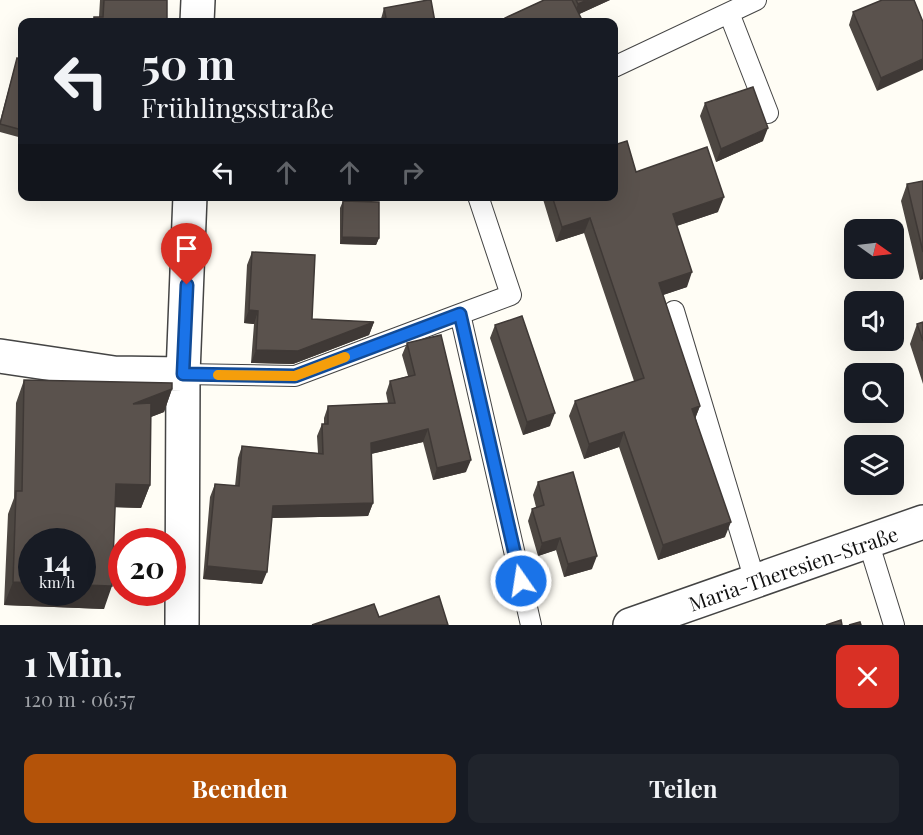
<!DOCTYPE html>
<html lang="de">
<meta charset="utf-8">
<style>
body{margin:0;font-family:"Playfair Display",serif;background:#20242c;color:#f1f3f6;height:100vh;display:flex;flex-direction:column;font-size:22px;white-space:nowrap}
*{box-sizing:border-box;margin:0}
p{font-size:20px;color:#9ea1a6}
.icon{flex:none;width:33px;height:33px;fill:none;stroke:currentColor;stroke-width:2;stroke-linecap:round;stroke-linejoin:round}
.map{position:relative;height:625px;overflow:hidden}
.side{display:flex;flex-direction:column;background:#171b24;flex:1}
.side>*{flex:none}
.hud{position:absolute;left:18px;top:18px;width:600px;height:183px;border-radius:12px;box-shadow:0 6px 24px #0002;background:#171b24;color:#f1f3f6;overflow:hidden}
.needle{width:39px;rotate:104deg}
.controls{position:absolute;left:844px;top:219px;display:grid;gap:12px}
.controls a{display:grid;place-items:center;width:60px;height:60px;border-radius:12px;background:#171b24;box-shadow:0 6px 24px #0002;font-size:30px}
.speed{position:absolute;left:18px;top:528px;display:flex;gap:12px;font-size:30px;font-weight:700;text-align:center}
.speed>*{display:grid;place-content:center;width:78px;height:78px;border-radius:50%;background:#171b24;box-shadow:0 6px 24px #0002;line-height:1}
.speed small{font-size:15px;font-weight:400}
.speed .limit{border:9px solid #d22;background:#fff;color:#111}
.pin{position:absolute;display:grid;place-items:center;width:51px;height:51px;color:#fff;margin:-62px -26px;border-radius:50% 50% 50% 0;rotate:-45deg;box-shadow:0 0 6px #0007}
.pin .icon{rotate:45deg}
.me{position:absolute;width:66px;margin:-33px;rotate:347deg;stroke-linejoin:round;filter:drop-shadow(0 0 4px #0008)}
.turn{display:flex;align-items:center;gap:21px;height:126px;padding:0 24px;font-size:27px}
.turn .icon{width:78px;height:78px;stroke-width:2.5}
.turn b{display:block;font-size:42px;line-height:51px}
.lanes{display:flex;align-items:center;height:57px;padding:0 24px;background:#0003;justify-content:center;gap:30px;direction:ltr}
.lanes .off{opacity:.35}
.round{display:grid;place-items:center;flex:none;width:63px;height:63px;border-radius:12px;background:#20242c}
.headline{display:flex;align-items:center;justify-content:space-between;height:102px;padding:0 24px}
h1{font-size:36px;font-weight:700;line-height:45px}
.primary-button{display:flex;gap:12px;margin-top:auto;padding:12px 24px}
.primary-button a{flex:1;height:69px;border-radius:12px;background:#b45309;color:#fff;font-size:24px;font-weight:700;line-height:69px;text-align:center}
.primary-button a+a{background:#20242c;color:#f1f3f6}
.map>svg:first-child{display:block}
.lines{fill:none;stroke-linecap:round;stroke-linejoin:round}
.service-casing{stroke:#444;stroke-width:22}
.minor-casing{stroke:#444;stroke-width:36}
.service{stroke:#fff;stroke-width:20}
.minor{stroke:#fff;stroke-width:33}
.wall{fill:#4d4742}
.shaded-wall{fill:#3f3936}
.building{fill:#5a524d;stroke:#3f3936;stroke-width:1.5}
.route-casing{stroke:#114b97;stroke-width:15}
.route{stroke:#1a73e8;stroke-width:10}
.slow{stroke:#f59e0b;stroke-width:10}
.labels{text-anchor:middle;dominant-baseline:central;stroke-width:6;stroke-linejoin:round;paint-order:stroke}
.street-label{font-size:20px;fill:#111;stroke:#fff}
</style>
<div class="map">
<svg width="923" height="625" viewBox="0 0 923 625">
<rect width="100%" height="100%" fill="#fffdf5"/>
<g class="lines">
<g class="service-casing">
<path id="service" d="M729,13L768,113
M614,67L756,0
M478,196L511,295L460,314L531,625
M674,311L755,581
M183,374L295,376L460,314
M868,541L894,625"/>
</g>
<g class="minor-casing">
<path id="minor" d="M197,22L198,0
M0,356L114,373L183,374
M182,625L183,374L190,196
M630,625L923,522"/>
</g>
<use href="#service" class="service"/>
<use href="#minor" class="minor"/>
</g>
<path class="wall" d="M100,0H167V22H92L94,17H99Z
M544,0H610L579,14L583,22H503L505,18Z
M384,8L435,22L381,19Z
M853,12L923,22L877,91L849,25Z
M17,58L22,60V138L0,132V121Z
M705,103L763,141L716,162L700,116Z
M636,172L718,212L677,226L687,287L663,295L700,406L695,419L725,537L658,560L619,447L584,459L569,416L575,401L634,381L584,233L556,242L542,196H614Z
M923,181V279L920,280L901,201L907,184Z
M343,201L379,238L376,245L340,244V208Z
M252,252L312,319L374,322L369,335L293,364L251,363L254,324L244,323L247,265Z
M923,322V384L910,344L917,324Z
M495,325L550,426L523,435L490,338Z
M407,343L466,472L433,480L423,442L371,454L373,503L368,516L272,518L262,584L203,579L210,497L215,484L235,486L238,458L242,446L318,453L317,436L322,424H324V418L328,406L388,403L386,393L390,381L408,376L402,355Z
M24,380L172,389L164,412L151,417L150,485L141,508L115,507L104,609L4,605L8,514L14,498L16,403Z
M538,482L592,569L564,577L556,550L538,556L528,521L532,509L536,507L533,495Z"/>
<path class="shaded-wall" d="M587,0H610L573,17L578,4Z
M923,59V70L877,91L881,78Z
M768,128L763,141L716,162L721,149Z
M724,197L718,212L667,229L673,214Z
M590,218L584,233L556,242L562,227Z
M342,237L379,238L376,245L340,244Z
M923,270V279L920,280Z
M692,272L687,287L654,298L659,283Z
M249,310L258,311L254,324L244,323Z
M374,322L369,335L293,364L251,363L256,350Z
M172,389L164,412L124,427L133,404Z
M700,406L694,421L692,409Z
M555,413L550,426L523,435L527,422Z
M428,429L423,442L366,455L371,443Z
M624,432L619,447L584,459L589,444Z
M471,460L466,472L433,480L437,468Z
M116,484L150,485L141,508L108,507Z
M373,503L368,516L268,518L273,506Z
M731,522L725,537L658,560L663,545Z
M560,538L556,550L538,556L542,543Z
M597,556L592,569L564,577L568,564Z
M207,566L267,572L262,584L203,579Z
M13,582L32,583V592H82V585L112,586L104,609L4,605Z"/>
<path class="building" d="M104,0H167V22H94V17H103Z
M428,0H431L435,22H371V20L386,18L384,8Z
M544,0H572L583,22H507L505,18Z
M576,0H587L578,4Z
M882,0H914L923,22V59L881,78L853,12Z
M17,58L22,60V130L0,124Z
M753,87L768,128L721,149L705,103Z
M627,141L636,172L707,147L724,197L673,214L692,272L659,283L700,406L692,409L731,522L663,545L624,432L589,444L575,401L644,378L590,218L562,227L552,196H614V145Z
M923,181V252L907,184Z
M343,201L379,202V238L342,237Z
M252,252L315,255L312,319L374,322L298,351L256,350L258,311L249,310Z
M522,316L555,413L527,422L495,325Z
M923,322V341L917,324Z
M441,335L471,460L437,468L428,429L371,443L373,503L273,506L267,572L207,566L215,484L239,486L242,446L323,454L322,424H328V406L395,403L390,381L415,375L407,343Z
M24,380L172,383V389L133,404L151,403L150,485L116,484L112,586L82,585V542H32V583L13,582L16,491H22Z
M573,472L597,556L568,564L560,538L542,543L532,509L544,505L538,482Z
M439,596L448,625H312L374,604L379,617Z
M841,620L842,625H826Z
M860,622L861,625H849Z"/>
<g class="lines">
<g class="route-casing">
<path id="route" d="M187,285L183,374L295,376L460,314L521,581"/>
</g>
<use href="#route" class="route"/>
<path class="slow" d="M218,375L295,376L345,357"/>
</g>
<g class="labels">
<g class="street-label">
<text transform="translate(793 568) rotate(-19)">Maria-Theresien-Straße</text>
</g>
</g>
</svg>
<div class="controls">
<a><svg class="needle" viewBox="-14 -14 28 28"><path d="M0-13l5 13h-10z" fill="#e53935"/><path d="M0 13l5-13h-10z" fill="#9ea1a6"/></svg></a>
<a><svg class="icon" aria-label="sound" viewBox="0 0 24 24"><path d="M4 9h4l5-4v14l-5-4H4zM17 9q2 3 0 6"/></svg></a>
<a><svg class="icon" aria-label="search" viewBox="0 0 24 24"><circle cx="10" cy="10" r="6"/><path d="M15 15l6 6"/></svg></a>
<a><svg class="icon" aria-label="layers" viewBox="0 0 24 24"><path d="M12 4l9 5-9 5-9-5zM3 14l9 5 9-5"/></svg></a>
</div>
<div class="speed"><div>14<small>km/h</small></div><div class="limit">20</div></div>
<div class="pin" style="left:187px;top:285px;background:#d93025"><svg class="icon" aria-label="arrive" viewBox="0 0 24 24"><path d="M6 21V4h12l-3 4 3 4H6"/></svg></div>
<svg class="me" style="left:521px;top:581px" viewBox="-20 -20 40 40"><circle r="17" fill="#1a73e8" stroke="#fff" stroke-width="3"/><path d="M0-11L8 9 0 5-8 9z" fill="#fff"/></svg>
<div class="hud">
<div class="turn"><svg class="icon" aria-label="left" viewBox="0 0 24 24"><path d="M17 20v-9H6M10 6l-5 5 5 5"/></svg><div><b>50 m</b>Frühlingsstraße</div></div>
<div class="lanes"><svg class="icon" aria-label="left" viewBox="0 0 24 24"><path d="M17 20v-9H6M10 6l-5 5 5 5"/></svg><svg class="icon off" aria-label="ahead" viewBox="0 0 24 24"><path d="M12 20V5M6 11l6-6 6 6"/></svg><svg class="icon off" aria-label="ahead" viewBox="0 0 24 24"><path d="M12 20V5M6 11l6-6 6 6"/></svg><svg class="icon off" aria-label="right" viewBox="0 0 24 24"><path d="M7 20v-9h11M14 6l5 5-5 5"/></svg></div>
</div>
</div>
<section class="side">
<div class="headline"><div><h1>1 Min.</h1><p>120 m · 06:57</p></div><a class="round" style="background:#d93025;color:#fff"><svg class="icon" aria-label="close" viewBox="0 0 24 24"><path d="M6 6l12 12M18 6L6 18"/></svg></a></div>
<div class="primary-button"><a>Beenden</a><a>Teilen</a></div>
</section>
